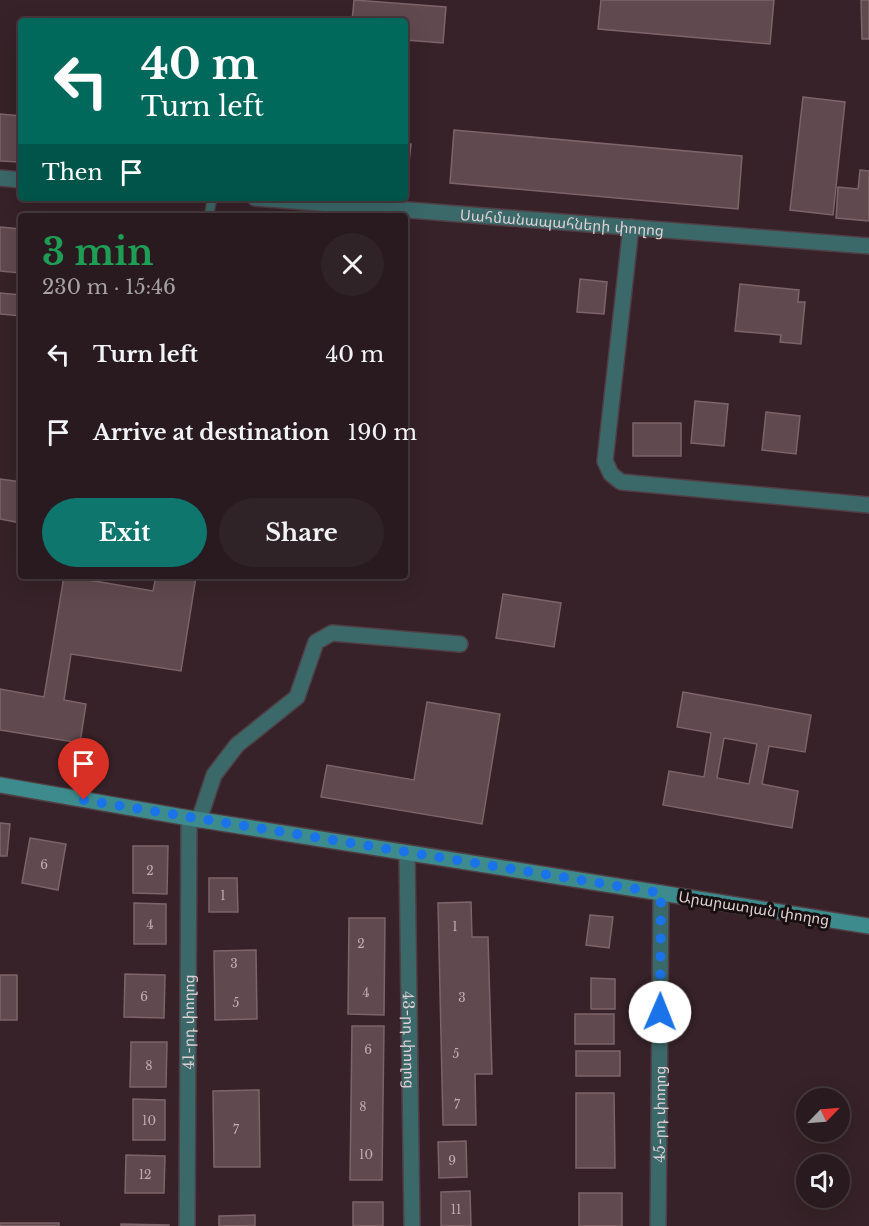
<!DOCTYPE html>
<meta charset="utf-8">
<style>
body{margin:0;font-family:"Libre Baskerville","Noto Sans Armenian",serif;background:#302327;color:#f1f3f6;height:100vh;display:flex;flex-direction:column;font-size:22px;white-space:nowrap}
*{box-sizing:border-box;margin:0}
p{font-size:20px;color:#a5a1a4}
.icon{flex:none;width:33px;height:33px;fill:none;stroke:currentColor;stroke-width:2;stroke-linecap:round;stroke-linejoin:round}
.map{position:relative;flex:1;overflow:hidden}
.panel{position:absolute;left:18px;top:213px;width:390px;height:366px;display:flex;flex-direction:column;background:#281a1e;border-radius:6px;box-shadow:0 6px 24px #0002,0 0 0 2px #44383c}
.panel>*{flex:none}
.hud{position:absolute;left:18px;top:18px;width:390px;height:183px;border-radius:6px;box-shadow:0 6px 24px #0002,0 0 0 2px #44383c;background:#00695c;color:#fff;overflow:hidden}
.needle{width:39px;rotate:65deg}
.controls{position:absolute;left:796px;top:1088px;display:grid;gap:12px}
.controls a{display:grid;place-items:center;width:54px;height:54px;border-radius:50%;background:#281a1e;box-shadow:0 6px 24px #0002,0 0 0 2px #44383c;font-size:30px}
.pin{position:absolute;display:grid;place-items:center;width:51px;height:51px;color:#fff;margin:-62px -26px;border-radius:50% 50% 50% 0;rotate:-45deg;box-shadow:0 0 6px #0007}
.pin .icon{rotate:45deg}
.me{position:absolute;width:66px;margin:-33px;rotate:1deg;stroke-linejoin:round;filter:drop-shadow(0 0 4px #0008)}
.turn{display:flex;align-items:center;gap:21px;height:126px;padding:0 24px;font-size:27px}
.turn .icon{width:78px;height:78px;stroke-width:2.5}
.turn b{display:block;font-size:42px;line-height:51px}
.then{display:flex;align-items:center;height:57px;padding:0 24px;background:#0003;gap:12px;font-size:22px}
.round{display:grid;place-items:center;flex:none;width:63px;height:63px;border-radius:32px;background:#302327}
.head{display:flex;align-items:center;justify-content:space-between;height:102px;padding:0 24px}
h1{font-size:36px;font-weight:700;line-height:45px;color:#1e9e55}
.button{display:flex;gap:12px;margin-top:auto;padding:12px 24px}
.button a{flex:1;height:69px;border-radius:36px;background:#0f766e;color:#fff;font-size:24px;font-weight:700;line-height:69px;text-align:center}
.button a+a{background:#302327;color:#f1f3f6}
ul{padding:0;list-style:none}
li{display:flex;align-items:center;gap:18px;height:78px;padding:0 24px}
li div{flex:1}
li b{display:block;font-size:22px}
li em{font-style:normal}
.map>svg:first-child{display:block}
.building{fill:#614a4f;stroke:#7c646a;stroke-width:1.5;fill-rule:evenodd}
.lines{fill:none;stroke-linecap:round;stroke-linejoin:round}
.service-casing{stroke:#513e44;stroke-width:11}
.minor-casing{stroke:#513e44;stroke-width:18}
.secondary-casing{stroke:#513e44;stroke-width:18}
.service{stroke:#3b6869;stroke-width:8}
.minor{stroke:#3b6869;stroke-width:15}
.secondary{stroke:#3e8b8d;stroke-width:15}
.route{stroke:#1a73e8;stroke-width:10;stroke-dasharray:0 18}
.labels{text-anchor:middle;dominant-baseline:central;stroke-width:6;stroke-linejoin:round;paint-order:stroke}
.number-label{font-size:12px;fill:#c0aeb3}
.street-label{font-size:15px;fill:#dfd0d4;stroke:#180f11}
</style>
<div class="map">
<svg width="869" height="1226" viewBox="0 0 869 1226">
<rect width="100%" height="100%" fill="#362228"/>
<path class="building" d="M354,0L446,7L443,43L405,40V21H352Z
M601,0H774L770,44L598,29Z
M861,0H869V39H862Z
M803,97L845,102L833,215L790,210Z
M0,114L21,116L19,162L0,161Z
M454,130L742,156L738,209L450,183Z
M405,143L411,144L407,180L405,179Z
M860,170L869,171V221L836,218L838,187L858,189Z
M0,227L21,229V273L0,271Z
M580,279L607,282L604,314L577,312Z
M740,284L799,290L798,302H805L801,344L780,342L781,335L735,331Z
M0,293L21,295V316L0,314Z
M695,401L728,404L724,446L691,443Z
M766,412L800,416L796,454L762,450Z
M633,423H681V456H633Z
M0,479L21,482V523L0,519Z
M64,576H83V579L153,591L156,576L196,577L181,671L71,654L64,700L86,704L80,743L0,730V689L44,697Z
M503,594L561,603L554,647L496,638Z
M683,692L811,715L805,752L769,746L762,784L798,791L792,828L663,805L669,771L704,777L711,733L677,727ZM724,738L757,744L749,784L717,778Z
M427,702L500,714L482,824L321,797L327,765L414,780Z
M0,823L10,824L7,856H0Z
M30,838L66,844L58,890L22,883Z
M133,846H168L167,894L133,893Z
M209,878H237L238,912H209Z
M471,902L472,937H488L492,1074H475L476,1125H443L438,903Z
M134,903L166,904V944H134Z
M590,915L613,917L609,948L586,945Z
M349,918H385L384,1015L348,1014Z
M256,950L257,1019L215,1020L214,951Z
M125,974L165,975L164,1018L124,1017Z
M0,975H17V1020H0Z
M591,978L615,979V1009H591Z
M575,1014H614V1044H575Z
M352,1026H384L382,1180H350Z
M131,1042H167L166,1087H130Z
M576,1051H620V1076H576Z
M259,1090L260,1167H214L213,1091Z
M576,1093H614L615,1168H576Z
M133,1099L165,1100V1140H133Z
M466,1141L467,1177L439,1178L438,1142Z
M126,1155L165,1156L164,1193H125Z
M470,1191L471,1226H441V1192Z
M579,1193H622V1226H579Z
M353,1202H383V1226H353Z
M255,1215V1226H219V1216Z
M0,1223H59V1226H0Z
M121,1224L169,1225V1226H121Z"/>
<g class="lines">
<g class="service-casing">
<path id="service" d="M209,216L212,198"/>
</g>
<g class="minor-casing">
<g id="minor">
<path d="M0,178L21,180"/>
<path id="s1" d="M255,198L869,246"/>
<path d="M631,227L605,461L611,474L621,482L869,505"/>
<path d="M199,820L214,775L237,745L297,697L316,642L332,633L460,644"/>
<path id="s2" d="M407,854L412,1226"/>
<path id="s3" d="M187,1226L189,818"/>
<path id="s4" d="M658,1226L661,893"/>
</g>
</g>
<g class="secondary-casing">
<path id="secondary" d="M0,785L189,818L869,926"/>
</g>
<use href="#service" class="service"/>
<use href="#minor" class="minor"/>
<use href="#secondary" class="secondary"/>
</g>
<g class="lines">
<path class="route" d="M84,800L661,893L660,1012"/>
</g>
<g class="labels">
<g class="number-label">
<text x="44" y="864">6</text>
<text x="150" y="870">2</text>
<text x="223" y="895">1</text>
<text x="150" y="924">4</text>
<text x="455" y="926">1</text>
<text x="361" y="943">2</text>
<text x="234" y="963">3</text>
<text x="366" y="992">4</text>
<text x="144" y="996">6</text>
<text x="462" y="997">3</text>
<text x="236" y="1002">5</text>
<text x="368" y="1049">6</text>
<text x="456" y="1053">5</text>
<text x="149" y="1065">8</text>
<text x="457" y="1104">7</text>
<text x="363" y="1106">8</text>
<text x="149" y="1120">10</text>
<text x="236" y="1129">7</text>
<text x="366" y="1154">10</text>
<text x="452" y="1160">9</text>
<text x="145" y="1174">12</text>
<text x="456" y="1209">11</text>
</g>
<g class="street-label">
<text stroke="none"><textPath href="#s1" startOffset="308">Սահմանապահների փողոց</textPath></text>
<text transform="translate(754 908) rotate(9)">Արարատյան փողոց</text>
<text stroke="none"><textPath href="#s3" startOffset="204">41-րդ փողոց</textPath></text>
<text stroke="none"><textPath href="#s2" startOffset="186">43-րդ փողոց</textPath></text>
<text stroke="none"><textPath href="#s4" startOffset="112">45-րդ փողոց</textPath></text>
</g>
</g>
</svg>
<div class="controls">
<a><svg class="needle" viewBox="-14 -14 28 28"><path d="M0-13l5 13h-10z" fill="#e53935"/><path d="M0 13l5-13h-10z" fill="#a5a1a4"/></svg></a>
<a><svg class="icon" aria-label="sound" viewBox="0 0 24 24"><path d="M4 9h4l5-4v14l-5-4H4zM17 9q2 3 0 6"/></svg></a>
</div>
<div class="pin" style="left:84px;top:800px;background:#d93025"><svg class="icon" aria-label="arrive" viewBox="0 0 24 24"><path d="M6 21V4h12l-3 4 3 4H6"/></svg></div>
<svg class="me" style="left:660px;top:1012px" viewBox="-20 -20 40 40"><circle r="19" fill="#fff"/><path d="M0-13L10 11 0 6-10 11z" fill="#1a73e8"/></svg>
<div class="hud">
<div class="turn"><svg class="icon" aria-label="left" viewBox="0 0 24 24"><path d="M17 20v-9H6M10 6l-5 5 5 5"/></svg><div><b>40 m</b>Turn left</div></div>
<div class="then">Then<svg class="icon" aria-label="arrive" viewBox="0 0 24 24"><path d="M6 21V4h12l-3 4 3 4H6"/></svg></div>
</div>
<section class="panel">
<div class="head"><div><h1>3 min</h1><p>230 m · 15:46</p></div><a class="round"><svg class="icon" aria-label="close" viewBox="0 0 24 24"><path d="M6 6l12 12M18 6L6 18"/></svg></a></div>
<ul>
<li><svg class="icon" aria-label="left" viewBox="0 0 24 24"><path d="M17 20v-9H6M10 6l-5 5 5 5"/></svg><div><b>Turn left</b></div><em>40 m</em></li>
<li><svg class="icon" aria-label="arrive" viewBox="0 0 24 24"><path d="M6 21V4h12l-3 4 3 4H6"/></svg><div><b>Arrive at destination</b></div><em>190 m</em></li>
</ul>
<div class="button"><a>Exit</a><a>Share</a></div>
</section>
</div>
